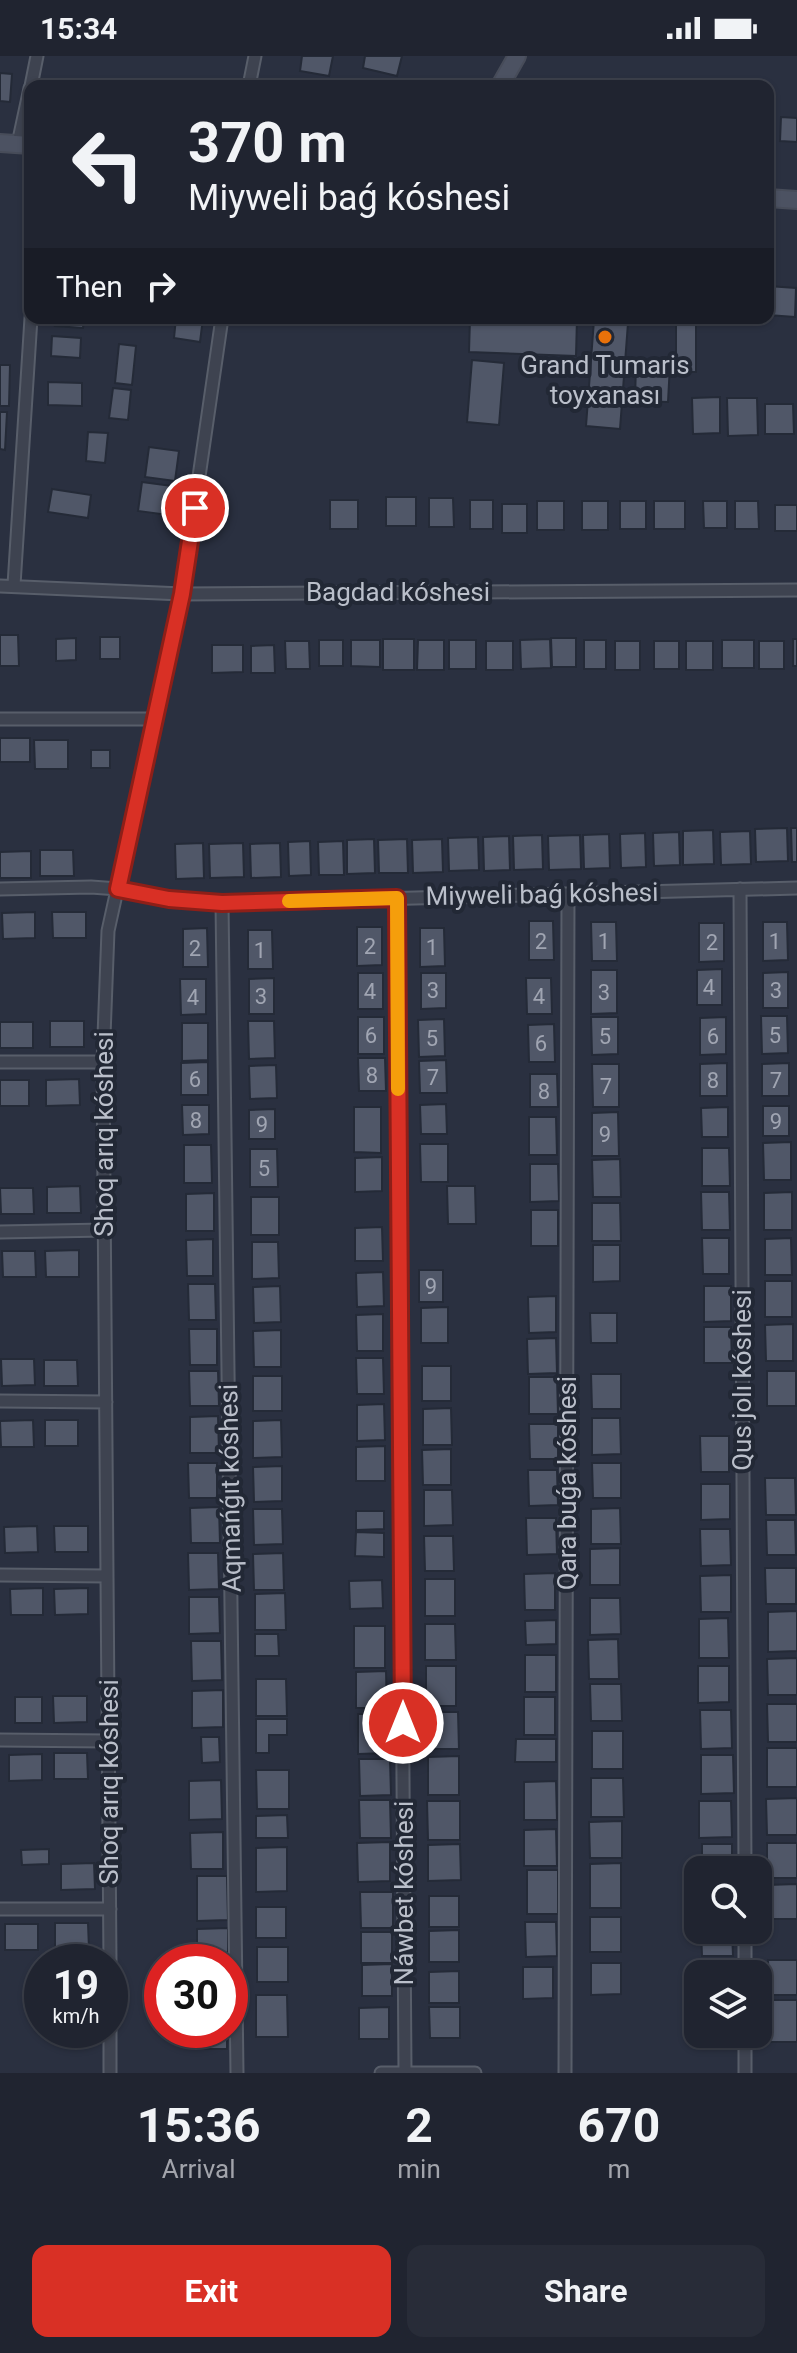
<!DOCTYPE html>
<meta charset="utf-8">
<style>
body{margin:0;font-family:Roboto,sans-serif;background:#282c38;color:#f1f3f6;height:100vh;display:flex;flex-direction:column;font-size:30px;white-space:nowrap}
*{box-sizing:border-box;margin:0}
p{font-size:26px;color:#a2a4ab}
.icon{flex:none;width:44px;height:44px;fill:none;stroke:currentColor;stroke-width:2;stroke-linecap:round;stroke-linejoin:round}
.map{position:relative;height:2017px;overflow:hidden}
.side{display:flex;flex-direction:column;background:#202430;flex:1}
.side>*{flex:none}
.banner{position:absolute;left:24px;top:24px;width:750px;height:244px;border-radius:16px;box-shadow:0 2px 6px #0004,0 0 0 2px #3d414c;background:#202430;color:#f1f3f6;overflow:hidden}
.controls{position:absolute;left:684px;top:1800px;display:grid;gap:16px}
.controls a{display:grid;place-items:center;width:88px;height:88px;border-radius:16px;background:#202430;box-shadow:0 2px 6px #0004,0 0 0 2px #3d414c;font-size:40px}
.speed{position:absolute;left:24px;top:1888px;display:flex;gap:16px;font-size:40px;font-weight:700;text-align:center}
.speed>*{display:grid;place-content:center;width:104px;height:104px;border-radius:50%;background:#202430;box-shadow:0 2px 6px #0004,0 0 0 2px #3d414c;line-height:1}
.speed small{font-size:20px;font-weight:400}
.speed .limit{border:12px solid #d22;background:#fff;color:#111}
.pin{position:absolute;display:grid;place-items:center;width:68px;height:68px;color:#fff;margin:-34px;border:4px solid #fff;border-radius:50%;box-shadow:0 2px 8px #0007}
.me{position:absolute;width:88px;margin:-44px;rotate:0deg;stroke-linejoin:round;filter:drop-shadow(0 0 6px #0008)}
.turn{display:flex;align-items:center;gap:28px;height:168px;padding:0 32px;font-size:36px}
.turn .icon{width:104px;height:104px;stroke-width:2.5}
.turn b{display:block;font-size:56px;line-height:68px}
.then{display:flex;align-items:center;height:76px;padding:0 32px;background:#0003;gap:16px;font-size:30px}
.eta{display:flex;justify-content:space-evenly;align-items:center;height:136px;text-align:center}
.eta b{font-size:48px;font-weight:700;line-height:56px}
.cta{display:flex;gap:16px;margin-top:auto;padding:16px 32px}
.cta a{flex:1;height:92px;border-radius:16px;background:#d93025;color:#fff;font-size:32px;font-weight:700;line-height:92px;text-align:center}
.cta a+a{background:#282c38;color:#f1f3f6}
.status{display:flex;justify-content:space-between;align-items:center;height:56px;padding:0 40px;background:#202430;direction:ltr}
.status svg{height:22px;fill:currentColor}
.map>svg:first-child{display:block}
.building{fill:#505768;stroke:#242a37;stroke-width:2}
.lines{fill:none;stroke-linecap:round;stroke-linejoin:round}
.street-casing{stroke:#585e6a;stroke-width:15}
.secondary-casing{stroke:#474c59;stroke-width:20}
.street{stroke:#3e4350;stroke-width:11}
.secondary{stroke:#4c5262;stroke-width:16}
.route-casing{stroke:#8d1f18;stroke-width:20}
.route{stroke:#d93025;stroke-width:14}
.slow{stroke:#f59e0b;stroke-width:14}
.food-dot{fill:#e8710a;stroke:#222835;stroke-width:3}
.labels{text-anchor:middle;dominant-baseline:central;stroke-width:8;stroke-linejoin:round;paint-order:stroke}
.number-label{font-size:22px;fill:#a0a5b2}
.poi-label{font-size:26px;fill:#babfca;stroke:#222835}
.street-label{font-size:26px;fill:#babfca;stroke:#222835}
</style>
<div class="status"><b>15:34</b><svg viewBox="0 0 49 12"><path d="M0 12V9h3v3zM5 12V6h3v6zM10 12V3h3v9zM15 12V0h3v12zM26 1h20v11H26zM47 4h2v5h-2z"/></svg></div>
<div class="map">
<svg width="797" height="2017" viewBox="0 0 797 2017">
<rect width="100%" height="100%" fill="#2a3040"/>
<path class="building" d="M302,0H333L329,20L300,15Z
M365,0H402L397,20L363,12Z
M0,17L12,18L10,46L0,45Z
M781,61L797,62V86L780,85Z
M768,230L796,232L795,261L768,259Z
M56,262H84L83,272L55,270Z
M176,262H203L200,286L174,282Z
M470,262H577L576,300L469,296Z
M594,264L628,267L620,373L586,370Z
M676,264H696V316H676Z
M52,280L81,282L80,302L51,300Z
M119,288L136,290L132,329L115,327Z
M472,304L504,307L499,369L467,366Z
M636,307L670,308L668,346L635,345Z
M0,309H10L9,350H0Z
M48,326L82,327V350L48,349Z
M113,332L131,334L128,364L109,362Z
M720,341V377L693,378L692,342Z
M727,342H757L758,379L728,380Z
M765,348H793L794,378H765Z
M0,356H7L5,394L0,393Z
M88,376L108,377L105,407L86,405Z
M149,391L179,395L175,425L145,421Z
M142,426L172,430L168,459L138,455Z
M52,433L91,439L88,462L48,456Z
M386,441H416V470H386Z
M429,442H453L454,471H429Z
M330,444H358V473H330Z
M470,444H493V473H470Z
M537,445H564V474H537Z
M582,445H608V474H582Z
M620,445H646V473H620Z
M654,445H685V473H654Z
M703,445H727V472H704Z
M735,445H758L759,473H735Z
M502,448H527V477H502Z
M775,449H797V475H775Z
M0,579H18L19,610H0Z
M100,581H120V603H100Z
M76,582V604L56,605V583Z
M551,582H576V611H552Z
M383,583H414V614H383Z
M550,583L551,612L521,613L520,584Z
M793,583H797V610H793Z
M319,584H343V610H319Z
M351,584H380V611L351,610Z
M418,584H444V614H417Z
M449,584H476V613H449Z
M584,584H606V613H584Z
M722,584H754V612H722Z
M285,585H309L310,613H286Z
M486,585H513V614H486Z
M615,585H640V614H615Z
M654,585H679V613H654Z
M686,585H713V614H686Z
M759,585H784V613H759Z
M212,589H243V616L212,617Z
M274,589L275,617H251V590Z
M0,682H30V706H0Z
M34,684H68V713H35Z
M91,694H110V712H91Z
M787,772L788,805L756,806L755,773Z
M791,772H797V806H792Z
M713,774L714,808L683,809V775Z
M750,775L751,808L721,809L720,776Z
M679,776L680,809L654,810L653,777Z
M645,777L646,811L621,812L620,778Z
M609,778L610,812L584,813L583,779Z
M542,779L543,813L514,814L513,780Z
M580,779L581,813L549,814L548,780Z
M509,780L510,814L484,815L483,781Z
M478,781L479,814L449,815L448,782Z
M374,783L375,817L347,818V784Z
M407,783L408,817H379L378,784Z
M442,783L443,816L413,817L412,784Z
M310,785L311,819L289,820L288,786Z
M343,785L344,819H319L318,786Z
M203,787L204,822L176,823L175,788Z
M243,787L244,821L210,822L209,788Z
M280,787L281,821L251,822L250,788Z
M40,794H73L74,820H40Z
M31,795V822H0V796Z
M35,856V882L3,883L2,857Z
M52,856H86V882H53Z
M529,865H553L554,904H529Z
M591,866H616L617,905H592Z
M763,866H787L788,904L763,905Z
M699,867H724V905L699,906Z
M357,871H382V909L357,910Z
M207,872L208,911H183V873Z
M420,872H444L445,910L420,911Z
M248,874H272L273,913H248Z
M722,913V949H697V914Z
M591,914H617V957L591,958Z
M788,916V952H763V917Z
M358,917H383V953H358Z
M421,917H446V952L421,953Z
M274,922V958H249V923Z
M526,922H551L552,958H527Z
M180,923H206V958L181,959Z
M761,960H787L788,997L762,998Z
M358,961H384V998H358Z
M591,961H618V998L592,999Z
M726,961V998L700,999V962Z
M444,963L445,1000L419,1001L418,964Z
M50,965H84V991H50Z
M248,965H274L275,1002L249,1003Z
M0,966H33V992H0Z
M182,967H208V1004L182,1005Z
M554,968L555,1006H529L528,969Z
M358,1002H385L386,1035H359Z
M446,1004L447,1037H420L419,1005Z
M208,1006V1039H181V1007Z
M727,1007V1040H700V1008Z
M789,1007V1040H762V1008Z
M592,1008H619V1051H593Z
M276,1009L277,1042L250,1043L249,1010Z
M530,1018H557L558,1051H530Z
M79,1023L80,1049L46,1050V1024Z
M0,1024H29V1050H0Z
M446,1048L447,1078H421L420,1049Z
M182,1049H209V1078L183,1079Z
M763,1050H789V1080H763Z
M354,1051H381V1097L354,1096Z
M728,1051V1081H702L701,1052Z
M275,1053V1083H249V1054Z
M618,1056L619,1100H592V1057Z
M529,1061H556L557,1099H529Z
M791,1086V1124H764L763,1087Z
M420,1088H448V1126H421Z
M184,1089H211L212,1127H184Z
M702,1092H729L730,1130H702Z
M250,1093H277L278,1131H250Z
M382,1101V1135L355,1136V1102Z
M620,1103L621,1141H593L592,1104Z
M530,1108H558L559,1145L530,1146Z
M80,1130L81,1157H47V1131Z
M447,1130H475L476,1168H448Z
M0,1132H33L34,1158H1Z
M701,1136H729L730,1174H702Z
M792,1136V1174H764V1137Z
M214,1137V1175H186V1138Z
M251,1141H279V1179H251Z
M592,1147H620L621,1185H592Z
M531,1154H558V1190H531Z
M382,1171L383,1205H355V1172Z
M702,1182H729V1218H703Z
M791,1182L792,1219H765V1183Z
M213,1183V1220H187L186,1184Z
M252,1186H278L279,1222L252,1223Z
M593,1189H620V1225L593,1226Z
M79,1194V1221H46L45,1195Z
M2,1195H35L36,1221H3Z
M419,1214H443V1246H419Z
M383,1216L384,1250L357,1251L356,1217Z
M765,1225H792V1261H765Z
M188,1228H215L216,1264H189Z
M280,1230L281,1266L254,1267L253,1231Z
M704,1230H731V1265L704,1266Z
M556,1240V1276L529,1277L528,1241Z
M448,1251V1287H421V1252Z
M590,1257H617V1287H591Z
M383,1258V1295H357L356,1259Z
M793,1268V1305H766L765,1269Z
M704,1271H731L732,1307H704Z
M189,1273H217V1309H190Z
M281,1274V1311H254L253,1275Z
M556,1282L557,1317L528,1318L527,1283Z
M356,1302H383L384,1338H357Z
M1,1303H34L35,1329L2,1330Z
M44,1304H77L78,1330H44Z
M422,1310H451V1345H422Z
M189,1315H218L219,1350H190Z
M767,1315H796V1350H767Z
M591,1318H621V1353H592Z
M253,1320H282V1355H253Z
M529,1321H557L558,1358H529Z
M384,1348L385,1384L357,1385V1349Z
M451,1352L452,1389H423V1353Z
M218,1360L219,1397H190V1361Z
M592,1362H620L621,1398L592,1399Z
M33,1364L34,1391H1L0,1365Z
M45,1364H78V1390H45Z
M281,1364L282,1401L253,1402V1365Z
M529,1368H558V1403H530Z
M700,1380H729V1416H701Z
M385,1390V1425H356V1391Z
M451,1393V1429H423L422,1394Z
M188,1407H217V1442H189Z
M592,1407H621V1442H593Z
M282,1410V1445L254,1446L253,1411Z
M528,1414H557L558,1449L529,1450Z
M765,1422H795L796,1459H766Z
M701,1428H730V1463L701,1464Z
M424,1434H452L453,1469L424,1470Z
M219,1451L220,1487H191L190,1452Z
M620,1452L621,1488H591V1453Z
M253,1453H282L283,1488L254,1489Z
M356,1455H384V1473L356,1474Z
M526,1462H556L557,1498L527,1499Z
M766,1464H795L796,1499H767Z
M37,1470L38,1496L5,1497L4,1471Z
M54,1470H88V1496H55Z
M700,1473H730L731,1509L701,1510Z
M356,1476L384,1477V1501L355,1500Z
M424,1480H453L454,1515H425Z
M620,1492V1529H590V1493Z
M188,1497H218L219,1533L189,1534Z
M283,1497L284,1534H254L253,1498Z
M765,1512H796V1548H766Z
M555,1517V1554H525L524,1518Z
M731,1519V1556H701L700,1520Z
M425,1523H455V1560H425Z
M382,1524L383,1552L350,1553L349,1525Z
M43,1532V1559H11L10,1533Z
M88,1532V1558L55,1559L54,1533Z
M285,1537L286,1574H255V1538Z
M189,1541H219L220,1577L189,1578Z
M590,1542H620L621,1578L590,1579Z
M797,1555V1595L768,1596V1556Z
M728,1562L729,1602H699V1563Z
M556,1564V1588L526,1589L525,1565Z
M425,1568H455L456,1604H425Z
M354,1570H385V1612H354Z
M255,1578H278L279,1600H255Z
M618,1583L619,1623H589L588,1584Z
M191,1585H221L222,1624L192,1625Z
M525,1599H556V1636H525Z
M797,1602V1639H768L767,1603Z
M426,1610H456V1650H426Z
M698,1610H729V1646L698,1647Z
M386,1615L387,1652H356V1616Z
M256,1623H286L287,1660H256Z
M590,1628H621L622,1665H591Z
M223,1634V1671L192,1672V1635Z
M53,1640H87V1666L54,1667Z
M15,1641H42V1667H15Z
M524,1641H555V1679H524Z
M767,1648H797V1686H768Z
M700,1654H731L732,1692L701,1693Z
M427,1656H458L459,1693H428Z
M358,1658H388V1697L358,1698Z
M256,1663H287V1679H269V1697H256Z
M592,1675H623V1713H592Z
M201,1681H219L220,1706L202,1707Z
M516,1683H556V1706H515Z
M767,1692H797V1731H767Z
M54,1697H87L88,1723H54Z
M42,1698V1724L9,1725V1699Z
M701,1699H733L734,1737L701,1738Z
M459,1700V1739H428V1701Z
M359,1703H390L391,1739L360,1740Z
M256,1714H289V1753H257Z
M591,1722H623L624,1761H591Z
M221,1724L222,1763L189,1764V1725Z
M556,1725L557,1764H524V1726Z
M797,1742V1779H767L766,1743Z
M359,1744H390L391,1782H360Z
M427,1745H460V1784H428Z
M699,1745H731L732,1781L699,1782Z
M287,1759L288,1782H256V1760Z
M622,1765V1802H590L589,1766Z
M556,1773L557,1810H524V1774Z
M223,1776V1813H191L190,1777Z
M390,1786V1825L358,1826L357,1787Z
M767,1787H797V1822H767Z
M460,1788L461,1824L428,1825V1789Z
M702,1788H732V1814H702Z
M287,1791V1835L256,1836V1792Z
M49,1793V1808L22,1809L21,1794Z
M94,1807L95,1833L61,1834V1808Z
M621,1807V1852H590V1808Z
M527,1814H558V1858H527Z
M197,1820H227L228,1864L197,1865Z
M797,1828V1863H768L767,1829Z
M360,1836H393V1872H361Z
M429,1840H459V1871H429Z
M256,1851H286V1882H256Z
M590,1861H621V1896H590Z
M525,1866H556L557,1900L526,1901Z
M55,1867H88L89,1893H55Z
M5,1868H38V1894H5Z
M228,1872V1906H197V1873Z
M459,1874V1906H429V1875Z
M701,1874H732L733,1900H702Z
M361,1876H392V1907H361Z
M257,1891H288V1926H257Z
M768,1904H797V1939H769Z
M700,1906H731L732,1918H701Z
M591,1907H621V1938L591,1939Z
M392,1908V1940H362V1909Z
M523,1911H553V1942L523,1943Z
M459,1915V1947H429V1916Z
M256,1939H287L288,1981H256Z
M768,1944H797V1986H769Z
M389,1951V1983H359V1952Z
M429,1951H460V1982H430Z
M196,1974H227V1993H196Z
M701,1978H732V1989H701Z"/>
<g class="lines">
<g class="street-casing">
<path id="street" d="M31,30L37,0
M249,30L255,0
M18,88L30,32
M14,529L31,262
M0,530L182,538L797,534
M0,663H153
M0,833L91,831L118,833L169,843L222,847L797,832
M740,833L745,1814
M397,842L405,2016
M222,847L237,2017
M0,1006H103
M0,1176L104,1174
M0,1345L106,1346
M0,1519L107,1520
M0,1684L108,1685
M0,1853H110
M745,1874V1918
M110,1906L103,1006L108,875L182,538L222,262
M745,1978V2017
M110,2017V1974
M381,2017H475
M565,2017L568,838"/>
</g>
<g class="secondary-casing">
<path id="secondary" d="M500,30L517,0
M0,87L30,89
M768,142L797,144"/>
</g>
<use href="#street" class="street"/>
<use href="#secondary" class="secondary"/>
</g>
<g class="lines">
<g class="route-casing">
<path id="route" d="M195,452L182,538L118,833L169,843L222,847L397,842L403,1667"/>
</g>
<use href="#route" class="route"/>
<path class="slow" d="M289,845L397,842L398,1033"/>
</g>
<circle class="food-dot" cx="605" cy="281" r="8"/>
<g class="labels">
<g class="number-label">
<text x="541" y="885">2</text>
<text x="604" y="885">1</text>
<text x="775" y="885">1</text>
<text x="712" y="886">2</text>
<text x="370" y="890">2</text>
<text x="432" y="891">1</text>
<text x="195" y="892">2</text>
<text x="260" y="894">1</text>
<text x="709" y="931">4</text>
<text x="433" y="934">3</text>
<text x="776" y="934">3</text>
<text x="370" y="935">4</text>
<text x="604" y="936">3</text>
<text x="261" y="940">3</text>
<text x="539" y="940">4</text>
<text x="193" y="941">4</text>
<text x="371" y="979">6</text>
<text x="775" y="979">5</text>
<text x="605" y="980">5</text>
<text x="713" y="980">6</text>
<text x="432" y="982">5</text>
<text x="541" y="987">6</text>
<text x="372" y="1019">8</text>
<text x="433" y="1021">7</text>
<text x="195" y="1023">6</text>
<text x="713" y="1024">8</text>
<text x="776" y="1024">7</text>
<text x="606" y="1030">7</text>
<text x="544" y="1035">8</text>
<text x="196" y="1064">8</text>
<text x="776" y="1065">9</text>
<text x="262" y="1068">9</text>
<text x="605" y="1078">9</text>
<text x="264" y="1112">5</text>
<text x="431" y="1230">9</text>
</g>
<g class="poi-label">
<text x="605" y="309">Grand Tumaris<tspan x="605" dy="30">toyxanası</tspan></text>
</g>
<g class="street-label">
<text x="398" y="536">Bagdad kóshesi</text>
<text transform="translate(542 838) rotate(-1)">Miyweli baǵ kóshesi</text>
<text transform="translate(104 1078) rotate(-90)">Shoq arıq kóshesi</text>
<text transform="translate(742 1324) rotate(-90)">Qus jolı kóshesi</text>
<text transform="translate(567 1427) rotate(-90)">Qara buǵa kóshesi</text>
<text transform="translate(230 1432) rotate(-91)">Aqmańǵıt kóshesi</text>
<text transform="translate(109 1726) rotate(-90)">Shoq arıq kóshesi</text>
<text transform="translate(404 1837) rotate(-90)">Náwbet kóshesi</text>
</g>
</g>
</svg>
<div class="controls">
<a><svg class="icon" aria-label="search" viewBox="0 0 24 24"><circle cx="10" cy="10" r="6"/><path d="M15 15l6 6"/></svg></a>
<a><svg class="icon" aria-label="layers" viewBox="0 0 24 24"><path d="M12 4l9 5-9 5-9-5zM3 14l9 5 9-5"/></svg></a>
</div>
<div class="speed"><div>19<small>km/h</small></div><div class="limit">30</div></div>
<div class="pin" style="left:195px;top:452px;background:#d93025"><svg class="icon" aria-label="arrive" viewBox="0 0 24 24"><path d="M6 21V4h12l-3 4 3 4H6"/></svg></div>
<svg class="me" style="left:403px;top:1667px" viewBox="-20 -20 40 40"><circle r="17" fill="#d93025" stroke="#fff" stroke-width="3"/><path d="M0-11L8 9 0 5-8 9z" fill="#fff"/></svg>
<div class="banner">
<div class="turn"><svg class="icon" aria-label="left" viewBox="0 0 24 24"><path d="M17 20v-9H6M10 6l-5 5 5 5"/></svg><div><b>370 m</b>Miyweli baǵ kóshesi</div></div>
<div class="then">Then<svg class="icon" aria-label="right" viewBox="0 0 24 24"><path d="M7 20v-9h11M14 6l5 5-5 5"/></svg></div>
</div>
</div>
<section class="side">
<div class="eta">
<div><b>15:36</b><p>Arrival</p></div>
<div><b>2</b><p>min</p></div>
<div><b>670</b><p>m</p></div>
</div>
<div class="cta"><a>Exit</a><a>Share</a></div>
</section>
